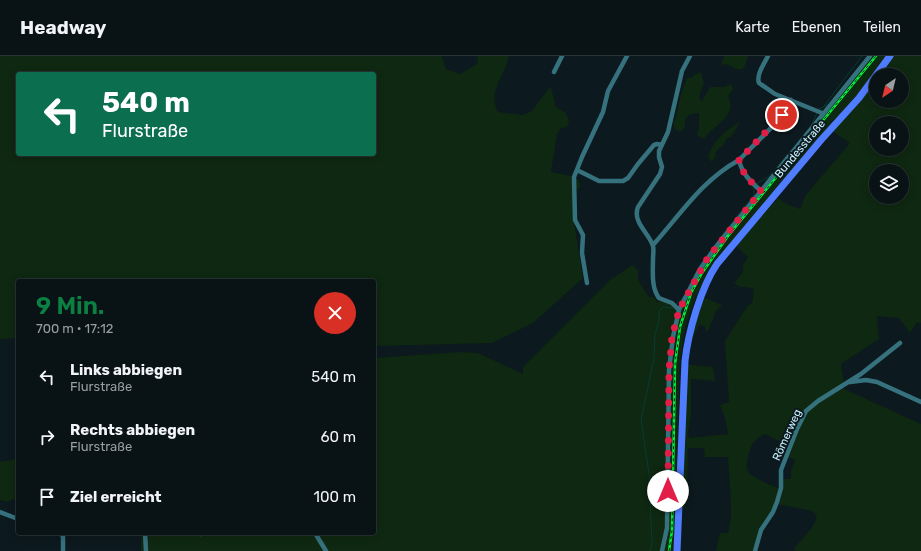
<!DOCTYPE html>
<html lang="de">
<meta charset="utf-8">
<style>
body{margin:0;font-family:Rubik,sans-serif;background:#172023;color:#f1f3f6;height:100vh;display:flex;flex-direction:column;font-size:15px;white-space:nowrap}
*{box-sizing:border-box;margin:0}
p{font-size:13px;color:#999ea1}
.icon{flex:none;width:22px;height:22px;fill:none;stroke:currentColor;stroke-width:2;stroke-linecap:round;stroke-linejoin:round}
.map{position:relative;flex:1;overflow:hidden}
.drawer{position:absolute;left:16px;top:223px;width:360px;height:256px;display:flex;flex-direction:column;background:#091316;border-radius:4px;box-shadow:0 2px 10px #0003,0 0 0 1px #293235}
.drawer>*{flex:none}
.top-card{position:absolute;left:16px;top:16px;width:360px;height:84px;border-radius:4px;box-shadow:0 2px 10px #0003,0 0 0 1px #293235;background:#0b6e4f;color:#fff;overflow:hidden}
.needle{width:26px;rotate:215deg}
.buttons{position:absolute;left:869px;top:12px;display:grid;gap:8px}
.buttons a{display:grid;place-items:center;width:40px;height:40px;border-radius:50%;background:#091316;box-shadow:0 2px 10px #0003,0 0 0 1px #293235;font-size:20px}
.pin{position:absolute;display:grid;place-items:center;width:34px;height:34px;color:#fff;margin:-17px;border:2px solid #fff;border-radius:50%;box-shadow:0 1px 4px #0007}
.me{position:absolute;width:44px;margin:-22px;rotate:0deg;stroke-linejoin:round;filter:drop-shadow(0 0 3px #0008)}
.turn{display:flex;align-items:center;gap:14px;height:84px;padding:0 20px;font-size:18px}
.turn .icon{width:52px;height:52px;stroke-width:2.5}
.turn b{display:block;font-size:28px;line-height:34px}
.round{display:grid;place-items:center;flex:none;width:42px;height:42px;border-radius:21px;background:#172023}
.headline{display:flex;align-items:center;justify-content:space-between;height:68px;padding:0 20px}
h1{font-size:24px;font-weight:600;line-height:30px;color:#0b8043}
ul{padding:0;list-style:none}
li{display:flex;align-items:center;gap:12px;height:60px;padding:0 20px}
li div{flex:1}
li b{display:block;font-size:15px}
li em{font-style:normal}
header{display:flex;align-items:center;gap:24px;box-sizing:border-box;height:56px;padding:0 20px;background:#091316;border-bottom:1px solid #293235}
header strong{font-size:19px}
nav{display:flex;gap:22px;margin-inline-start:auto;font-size:14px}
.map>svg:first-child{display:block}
.green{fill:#0f2811;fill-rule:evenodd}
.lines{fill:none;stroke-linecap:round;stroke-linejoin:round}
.stream{stroke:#083b2f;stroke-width:1}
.minor{stroke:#36727e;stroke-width:4.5}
.primary{stroke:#507cff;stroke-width:7}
.rail-casing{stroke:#00f437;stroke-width:2.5}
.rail{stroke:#0c191e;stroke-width:1;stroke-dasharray:3;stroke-linecap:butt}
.route{stroke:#e11d48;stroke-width:7;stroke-dasharray:0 12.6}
.labels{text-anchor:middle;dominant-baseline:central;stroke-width:4;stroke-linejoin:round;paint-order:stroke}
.street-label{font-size:11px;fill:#c9f2ff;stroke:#0c191e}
</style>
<header>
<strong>Headway</strong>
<nav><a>Karte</a><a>Ebenen</a><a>Teilen</a></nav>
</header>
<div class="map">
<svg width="921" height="495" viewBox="0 0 921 495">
<rect width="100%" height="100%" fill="#0c191e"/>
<path class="green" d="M0,0H442L446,13L460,18L477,8L478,0H509C505,19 487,37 498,56L523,59L532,55L549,32H551L556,51L566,57L569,65L567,71L561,72L557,78L551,116L576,121L580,127V132L575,134L573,160L583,222L533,267L492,287L374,290V225H18V282L0,283ZM18,18H374V98H18Z
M724,0H748L744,12L739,14L727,8L723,9L721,8Z
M877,0H887L868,26L840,59L831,66V69L702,231L696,240L686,268L680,305L675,474L674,495H671L674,474L676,316L682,267L692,239L714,200Z
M890,0H921V267L917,266L910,277L899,262L877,260L879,283L841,308L844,329L840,331L921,368V495H795L794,492L812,472L817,461L813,455L777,448L764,470L755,495H716L720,477H728L731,462V447L728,401H705L704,392H688L687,444L684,452H679L685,308L713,311L715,325L691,323V360L688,376L689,382L728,378L725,362L720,349L729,346L725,285L748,249L752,248L754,233L747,231H740L734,227L743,216V209L748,201L734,188L768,148L772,149L778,142L787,148L800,153L805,140L850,87L830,74L876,19V45H902V19H876ZM876,67H902V93H876ZM876,115H902V141H876ZM765,378L790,391L787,401L795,404L791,415V423H781V433C773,430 752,422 748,415C745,409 748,402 749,397C752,387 756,382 765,378Z
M701,16L704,27L699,41L702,45L710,31H724L731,28L733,33L728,40C739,60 712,70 704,83L698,80L697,77L699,73V57C689,57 684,61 685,72L679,76L674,72C673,65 676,63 677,57C679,45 682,34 687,22H691L694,19Z
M739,66V68L731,81L727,82L722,91H720L715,97L716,100L712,106L708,102C711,87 726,74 739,66Z
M632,209L638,214V224L649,241H654L658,247L659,242L669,245L678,254L689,235L677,277L673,316L671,474L668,495H141V482L143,477H374V302L461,296L478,297L523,318V311L610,224Z
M701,240L722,249L716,255L708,275H706L705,271L700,268L687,291Z
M18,403V441L7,446L0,444V406Z"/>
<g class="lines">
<path class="stream" d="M824,50L862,0
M819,53L827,49
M811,70L817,57
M756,128L770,120L787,99
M719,183L754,139V132
M677,248L684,240
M650,495L652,487L649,418L641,364L654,302L655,278L659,265V255L663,251L670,252L672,251"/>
<path class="minor" d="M768,0C764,8 756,19 759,27L775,38L822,57
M554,16L562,0
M577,114L599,125H623L628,122L638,108L654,89L657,88L662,89
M761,135C751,126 742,118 739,104L779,64L788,47L791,44
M653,189C681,158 701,125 739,104
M587,227L582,197L583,179L575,164L574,121L582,101L603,56L608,35L627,0
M679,254L672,247L659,242C651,232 653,215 653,203C653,199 654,194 653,190C649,177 632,166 638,151L660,118L662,111L659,101V95L668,76L682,15L690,0
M850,326L866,324L877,326L921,346
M0,456L18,463
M61,477L63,481V495
M145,477L146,495
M200,477L201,478
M315,477L326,495
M662,495L667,472L669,314L673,281L679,254L700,213L715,192L870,0
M755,495L761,474L773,456L777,446L781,432V414L797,373L806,355L818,345L861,318L900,287"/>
<path class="primary" d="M876,19L890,0
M677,495L685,305C688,277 701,231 717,208L821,84L859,42L876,19"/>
<g class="rail-casing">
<path id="rail" d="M669,495L672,475L675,308L680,271L691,237L702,217L728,180L876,0"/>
</g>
<use href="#rail" class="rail"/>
</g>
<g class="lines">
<path class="route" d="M668,435L669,314L672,281L679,254L707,203L761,135C751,126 742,118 739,104L782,59"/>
</g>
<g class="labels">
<g class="street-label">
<text transform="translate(800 93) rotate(-50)">Bundesstraße</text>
<text transform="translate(787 379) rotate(-66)">Römerweg</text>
</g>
</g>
</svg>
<div class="buttons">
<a><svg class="needle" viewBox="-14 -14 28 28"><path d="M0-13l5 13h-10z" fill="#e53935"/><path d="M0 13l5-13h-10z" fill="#999ea1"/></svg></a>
<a><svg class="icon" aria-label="sound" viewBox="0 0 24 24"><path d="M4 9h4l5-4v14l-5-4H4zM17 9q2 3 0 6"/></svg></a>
<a><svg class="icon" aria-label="layers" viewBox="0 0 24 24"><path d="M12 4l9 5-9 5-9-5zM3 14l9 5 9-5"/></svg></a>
</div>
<div class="pin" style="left:782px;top:59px;background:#d93025"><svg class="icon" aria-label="arrive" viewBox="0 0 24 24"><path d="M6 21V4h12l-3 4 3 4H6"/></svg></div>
<svg class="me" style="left:668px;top:435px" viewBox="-20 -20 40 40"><circle r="19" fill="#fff"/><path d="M0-13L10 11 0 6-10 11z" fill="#e11d48"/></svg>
<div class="top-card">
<div class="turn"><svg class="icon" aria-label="left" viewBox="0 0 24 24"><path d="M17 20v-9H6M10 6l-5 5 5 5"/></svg><div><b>540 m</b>Flurstraße</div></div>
</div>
<section class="drawer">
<div class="headline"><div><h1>9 Min.</h1><p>700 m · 17:12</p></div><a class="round" style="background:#d93025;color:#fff"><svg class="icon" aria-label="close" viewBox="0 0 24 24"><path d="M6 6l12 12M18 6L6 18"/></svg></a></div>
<ul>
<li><svg class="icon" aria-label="left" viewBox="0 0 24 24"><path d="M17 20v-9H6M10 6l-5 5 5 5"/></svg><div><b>Links abbiegen</b><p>Flurstraße</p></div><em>540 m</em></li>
<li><svg class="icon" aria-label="right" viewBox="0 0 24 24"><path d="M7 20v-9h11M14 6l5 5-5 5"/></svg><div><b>Rechts abbiegen</b><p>Flurstraße</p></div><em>60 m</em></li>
<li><svg class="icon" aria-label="arrive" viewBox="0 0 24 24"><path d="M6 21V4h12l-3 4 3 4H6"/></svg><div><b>Ziel erreicht</b></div><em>100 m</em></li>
</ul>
</section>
</div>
